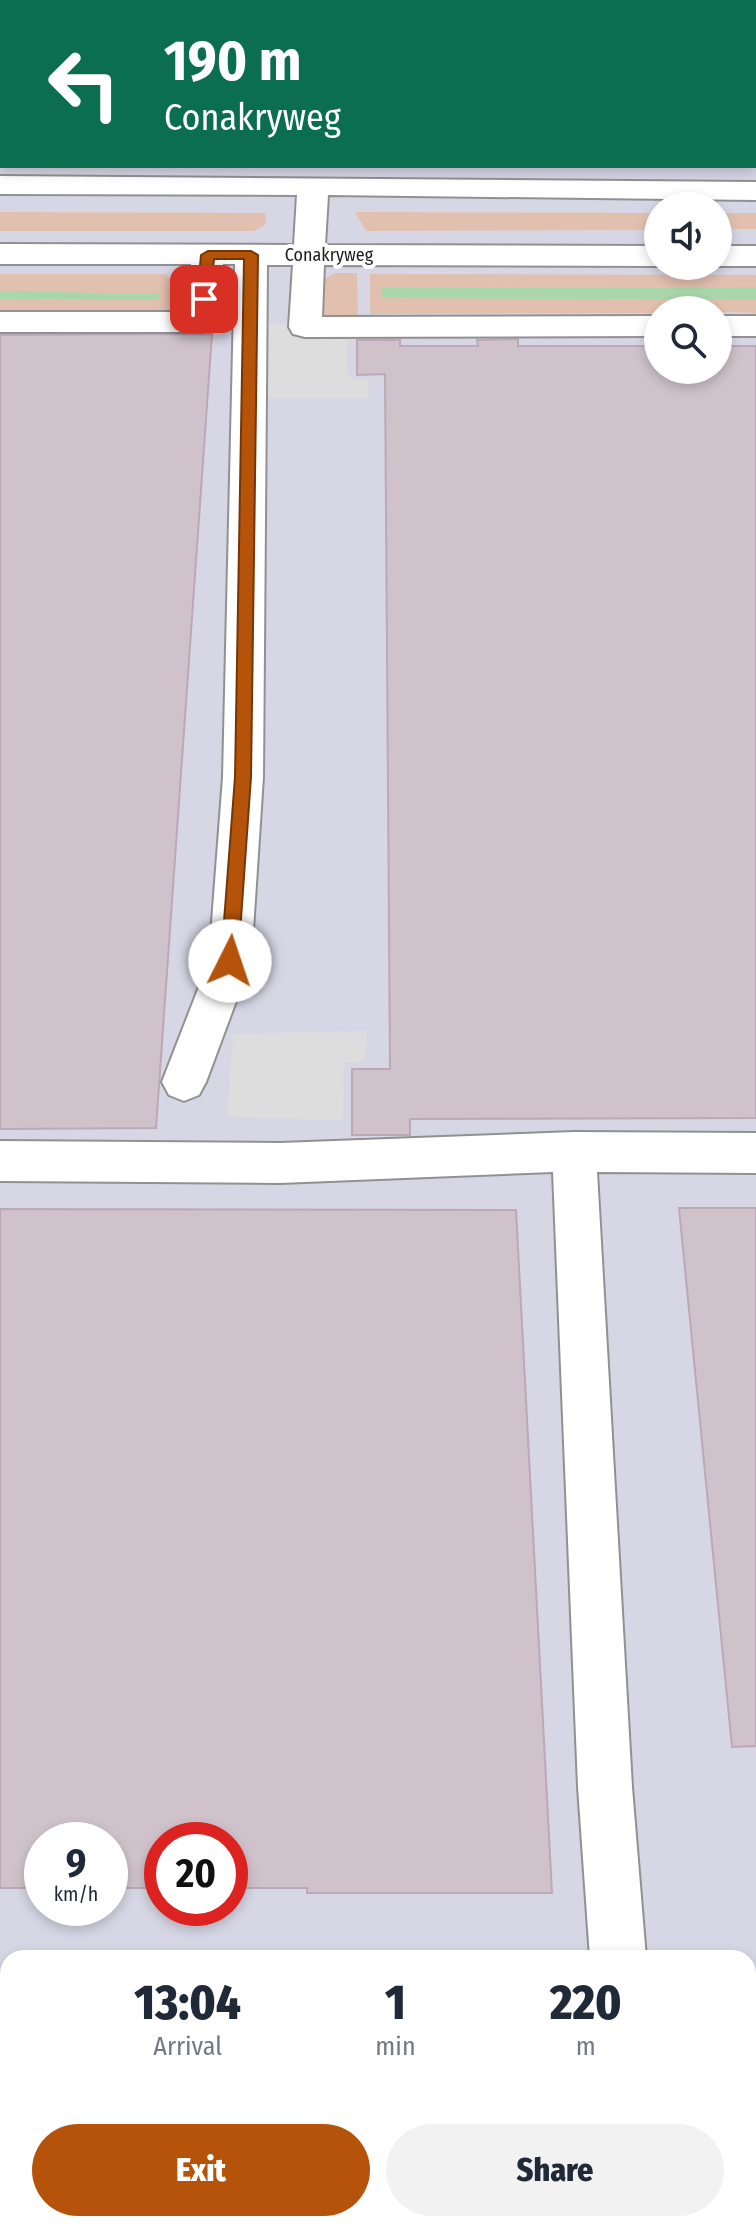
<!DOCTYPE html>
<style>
body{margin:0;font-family:"Fira Sans Condensed",sans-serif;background:#f2f2f3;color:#1f2937;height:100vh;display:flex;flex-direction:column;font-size:30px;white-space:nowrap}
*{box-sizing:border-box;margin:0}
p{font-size:26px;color:#747a83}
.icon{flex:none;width:44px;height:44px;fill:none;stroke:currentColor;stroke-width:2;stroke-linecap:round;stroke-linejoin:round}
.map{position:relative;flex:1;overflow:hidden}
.drawer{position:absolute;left:0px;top:1950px;width:756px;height:282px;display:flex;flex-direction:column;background:#fff;border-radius:24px 24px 0 0;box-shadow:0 4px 12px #0003}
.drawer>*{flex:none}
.top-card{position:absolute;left:0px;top:0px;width:756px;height:168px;box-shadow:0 4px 12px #0003;background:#0b6e4f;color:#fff;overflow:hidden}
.fabs{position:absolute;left:644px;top:192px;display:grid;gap:16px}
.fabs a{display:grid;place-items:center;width:88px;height:88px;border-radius:50%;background:#fff;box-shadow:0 4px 12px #0003;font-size:40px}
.speed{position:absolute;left:24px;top:1822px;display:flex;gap:16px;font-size:40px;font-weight:700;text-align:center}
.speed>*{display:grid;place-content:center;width:104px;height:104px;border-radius:50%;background:#fff;box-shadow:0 4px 12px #0003;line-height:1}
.speed small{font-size:20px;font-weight:400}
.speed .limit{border:12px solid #d22;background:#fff;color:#111}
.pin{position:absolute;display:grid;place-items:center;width:68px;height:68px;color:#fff;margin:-34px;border-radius:16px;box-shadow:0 4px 12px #0006}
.me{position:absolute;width:88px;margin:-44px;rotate:4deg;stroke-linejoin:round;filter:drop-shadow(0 0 6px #0008)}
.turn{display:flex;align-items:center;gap:28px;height:168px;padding:0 32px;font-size:36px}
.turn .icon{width:104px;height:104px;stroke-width:2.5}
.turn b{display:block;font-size:56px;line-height:68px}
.eta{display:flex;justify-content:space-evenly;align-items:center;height:136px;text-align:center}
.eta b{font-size:48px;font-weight:800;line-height:56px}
.action{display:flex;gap:16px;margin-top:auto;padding:16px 32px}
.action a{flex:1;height:92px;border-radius:48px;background:#b45309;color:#fff;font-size:32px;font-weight:800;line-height:92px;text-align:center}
.action a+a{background:#f2f2f3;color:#1f2937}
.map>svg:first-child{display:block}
.industrial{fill:#d7d6e5;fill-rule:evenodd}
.grass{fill:#e2c0af}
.parking{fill:#ddd}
.water{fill:#a9d6ab}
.building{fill:#cfc2cb;stroke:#bda8b7;stroke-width:2}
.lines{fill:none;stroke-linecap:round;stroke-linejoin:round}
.minor-casing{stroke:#919191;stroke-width:4}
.path{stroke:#e278e9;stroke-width:4;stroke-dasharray:3 3;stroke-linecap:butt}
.minor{fill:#fff;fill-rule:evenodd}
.route{fill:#b45309;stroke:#753606;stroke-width:2}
.labels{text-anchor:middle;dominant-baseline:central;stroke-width:8;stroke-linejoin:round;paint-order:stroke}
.far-street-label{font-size:18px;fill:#1d1d1d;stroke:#fff}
</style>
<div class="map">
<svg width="756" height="2231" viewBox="0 0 756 2231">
<rect width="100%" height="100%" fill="#ede4e8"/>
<path class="industrial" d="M0,0H756V2231H0ZM2,2H754V166H2ZM658,206H718V266H658ZM658,310H718V370H658ZM42,1840H110V1908H42ZM162,1840H230V1908H162ZM8,1958H748V2224H8Z"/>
<path class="grass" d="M0,212L265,213L266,224L254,231H0Z
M355,212L658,213V230L366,231Z
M718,213H756V229H718Z
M335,273H357L358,315H321L320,282Z
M0,274H165L185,290L183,313H0Z
M370,274L756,275V287L382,288L381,297L756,300V313L658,310V313L370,314Z"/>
<path class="parking" d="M267,323L347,331V373L354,379H369L368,398H263Z
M367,1031L365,1061L344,1063L343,1120L227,1117L233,1034Z"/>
<path class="water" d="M756,287V300L381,298V288Z
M0,291L160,294L158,300L0,299Z"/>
<path class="building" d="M212,334L156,1128L0,1129V335Z
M518,339V346H658V370H718V346H756V1118L410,1119V1135H352V1069H390L385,374L357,375V340H400V346H478L477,340Z
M679,1208H756V1746L732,1747Z
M0,1209L516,1210L552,1893H307V1888H230V1840H162V1888H110V1840H42V1888H0Z"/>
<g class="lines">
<g class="minor-casing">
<path id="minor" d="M0,176L756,182V200L328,195L325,245L658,246V266L324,265L322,317L658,316V336L305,337L293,334L289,327L293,265H267L263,777L251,961L206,1082L199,1095L184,1101L169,1095L162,1082L209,961L223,777L235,264H223L217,322L212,329L201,332H0V312H186L191,264H0V244L294,245L297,195L0,194Z
M718,246H756V266H718Z
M718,316H756V336H718Z
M574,1132L756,1133V1173L597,1172L632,1787L646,1958H590L578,1787L553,1172L280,1183L0,1181V1141L280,1143Z
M0,2152H8V2212H0Z
M226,2224H286V2231H226Z
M566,2224H626L623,2231H563Z"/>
</g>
<path class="path" d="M677,269H699"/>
<use href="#minor" class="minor"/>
</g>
<path class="route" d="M208,251H251L258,255L251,777L238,961L230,968L221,961L235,777L244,259H214L210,299L204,304L197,299L201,255Z"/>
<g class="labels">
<g class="far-street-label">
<text x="329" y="255">Conakryweg</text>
</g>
</g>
</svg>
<div class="fabs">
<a><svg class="icon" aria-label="sound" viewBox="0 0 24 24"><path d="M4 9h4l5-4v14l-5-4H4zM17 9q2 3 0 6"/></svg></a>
<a><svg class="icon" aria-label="search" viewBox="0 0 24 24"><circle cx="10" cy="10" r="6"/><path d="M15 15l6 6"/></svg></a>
</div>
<div class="speed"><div>9<small>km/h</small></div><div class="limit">20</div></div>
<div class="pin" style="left:204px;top:299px;background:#d93025"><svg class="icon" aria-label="arrive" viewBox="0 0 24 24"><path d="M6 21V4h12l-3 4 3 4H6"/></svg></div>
<svg class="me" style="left:230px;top:961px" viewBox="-20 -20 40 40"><circle r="19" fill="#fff"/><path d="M0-13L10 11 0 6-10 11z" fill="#b45309"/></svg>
<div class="top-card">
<div class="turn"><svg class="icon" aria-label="left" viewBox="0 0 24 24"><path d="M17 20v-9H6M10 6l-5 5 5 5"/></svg><div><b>190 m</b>Conakryweg</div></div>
</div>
<section class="drawer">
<div class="eta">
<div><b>13:04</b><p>Arrival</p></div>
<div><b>1</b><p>min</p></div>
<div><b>220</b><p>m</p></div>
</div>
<div class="action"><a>Exit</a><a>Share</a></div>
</section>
</div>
